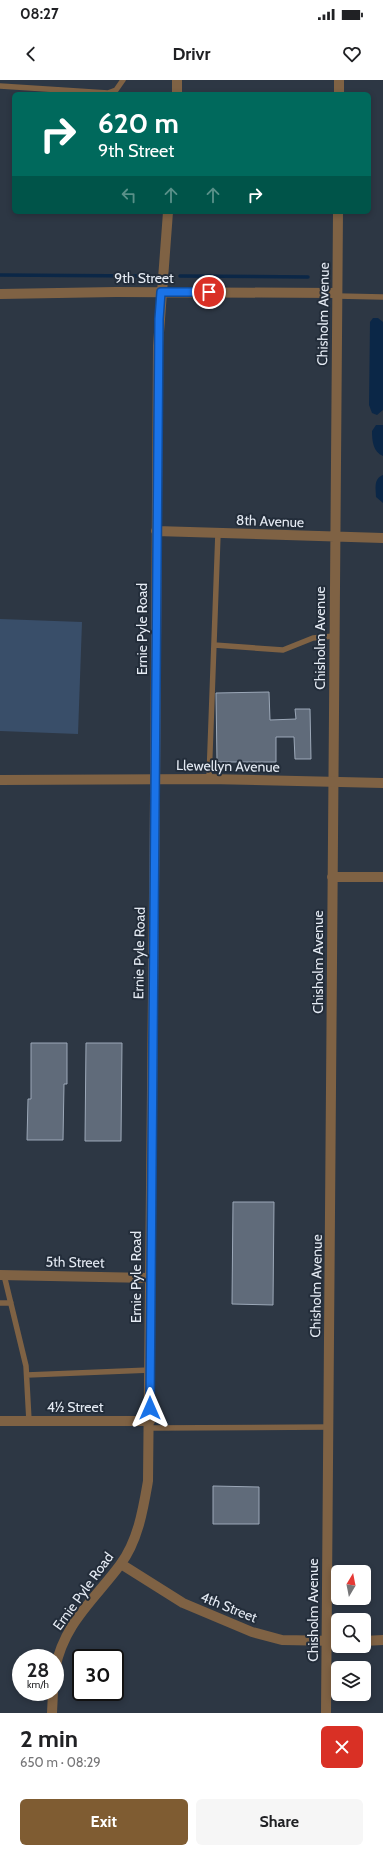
<!DOCTYPE html>
<meta charset="utf-8">
<style>
body{margin:0;font-family:Cabin,sans-serif;background:#f6f6f6;color:#202124;height:100vh;display:flex;flex-direction:column;font-size:15px;white-space:nowrap}
*{box-sizing:border-box;margin:0}
p{font-size:13px;color:#757577}
.icon{flex:none;width:22px;height:22px;fill:none;stroke:currentColor;stroke-width:2;stroke-linecap:round;stroke-linejoin:round}
.map{position:relative;height:1633px;overflow:hidden}
.panel{display:flex;flex-direction:column;background:#fff;flex:1}
.panel>*{flex:none}
.top-card{position:absolute;left:12px;top:12px;width:359px;height:122px;border-radius:6px;box-shadow:0 2px 6px #0003;background:#00695c;color:#fff;overflow:hidden}
.needle{width:26px;rotate:10deg}
.tools{position:absolute;left:331px;top:1485px;display:grid;gap:8px}
.tools a{display:grid;place-items:center;width:40px;height:40px;border-radius:6px;background:#fff;box-shadow:0 2px 6px #0003;font-size:20px}
.speed{position:absolute;left:12px;top:1569px;display:flex;gap:8px;font-size:20px;font-weight:700;text-align:center}
.speed>*{display:grid;place-content:center;width:52px;height:52px;border-radius:50%;background:#fff;box-shadow:0 2px 6px #0003;line-height:1}
.speed small{font-size:10px;font-weight:400}
.speed .limit{border:2px solid #111;border-radius:6px;background:#fff;color:#111}
.pin{position:absolute;display:grid;place-items:center;width:34px;height:34px;color:#fff;margin:-17px;border:2px solid #fff;border-radius:50%;box-shadow:0 1px 4px #0007}
.me{position:absolute;width:44px;margin:-22px;rotate:0deg;stroke-linejoin:round;filter:drop-shadow(0 0 3px #0008)}
.turn{display:flex;align-items:center;gap:14px;height:84px;padding:0 20px;font-size:18px}
.turn .icon{width:52px;height:52px;stroke-width:2.5}
.turn b{display:block;font-size:28px;line-height:34px}
.lanes{display:flex;align-items:center;height:38px;padding:0 20px;background:#0003;justify-content:center;gap:20px;direction:ltr}
.lanes .off{opacity:.35}
.round{display:grid;place-items:center;flex:none;width:42px;height:42px;border-radius:6px;background:#f6f6f6}
.head{display:flex;align-items:center;justify-content:space-between;height:68px;padding:0 20px}
h1{font-size:24px;font-weight:700;line-height:30px}
.action{display:flex;gap:8px;margin-top:auto;padding:8px 20px}
.action a{flex:1;height:46px;border-radius:6px;background:#7f5c32;color:#fff;font-size:16px;font-weight:700;line-height:46px;text-align:center}
.action a+a{background:#f6f6f6;color:#202124}
.status{display:flex;justify-content:space-between;align-items:center;height:28px;padding:0 20px;background:#fff;direction:ltr}
.status svg{height:11px;fill:currentColor}
header{display:flex;justify-content:space-between;align-items:center;height:52px;padding:0 20px;background:#fff;font-size:18px;font-weight:700}
.map>svg:first-child{display:block}
.green{fill:#394e69}
.water{fill:#0b2747}
.lines{fill:none;stroke-linecap:round;stroke-linejoin:round}
.stream{stroke:#0b2747;stroke-width:3.5}
.building{fill:#606b7a;stroke:#9ca8b8}
.service{stroke:#7f6244;stroke-width:5.5}
.minor{stroke:#7f6244;stroke-width:10}
.tertiary{stroke:#7f6244;stroke-width:10}
.route-casing{stroke:#114b97;stroke-width:10}
.route{stroke:#1a73e8;stroke-width:7}
.labels{text-anchor:middle;dominant-baseline:central;stroke-width:4;stroke-linejoin:round;paint-order:stroke}
.street-label{font-size:14px;fill:#e4eaf3;stroke:#232d3a}
</style>
<div class="status"><b>08:27</b><svg viewBox="0 0 49 12"><path d="M0 12V9h3v3zM5 12V6h3v6zM10 12V3h3v9zM15 12V0h3v12zM26 1h20v11H26zM47 4h2v5h-2z"/></svg></div>
<header><svg class="icon" aria-label="back" viewBox="0 0 24 24"><path d="M15 5l-7 7 7 7"/></svg>Drivr<svg class="icon" aria-label="heart" viewBox="0 0 24 24"><path d="M12 20l-8-8c-3-5 5-10 8-4 3-6 11-1 8 4z"/></svg></header>
<div class="map">
<svg width="383" height="1633" viewBox="0 0 383 1633">
<rect width="100%" height="100%" fill="#2d3744"/>
<path class="green" d="M0,539L82,542L78,654L0,651Z"/>
<path class="water" d="M373,238H378L383,242V330L377,335L372,333L369,325L370,242Z
M376,345H383V376C373,372 372,361 372,351Z
M383,395V423L376,417C376,409 373,399 383,395Z"/>
<g class="lines">
<path class="stream" d="M0,195L144,196
M180,196L308,197"/>
</g>
<path class="building" d="M269,612L270,640L296,639L295,629H310L311,679H295L294,657H276V682H217L216,613Z
M31,963H67V1004H64L63,1060H27L28,1019H31Z
M86,963H122L121,1061H85Z
M233,1122H274L273,1225L232,1224Z
M213,1406L259,1407V1444H213Z"/>
<g class="lines">
<path class="service" d="M0,6L108,13L116,10L123,0
M337,216L383,217
M214,565L283,570L313,558L334,556
M209,699L218,453
M4,1195L26,1286L29,1341
M0,1223H11
M27,1295L150,1290
M149,1348L329,1347"/>
<path class="minor" d="M177,14V0
M339,14V0
M0,214L116,212L337,213
M156,451L383,458
M332,797H383
M0,1195L150,1198
M0,1341H150
M121,1484L183,1523L252,1552L282,1560L338,1561
M364,1561L383,1560
M55,1589C64,1543 94,1520 120,1485C138,1461 143,1430 148,1401L155,714L158,266L168,132
M52,1633L53,1612
M326,1633L338,132"/>
<path class="tertiary" d="M0,700L209,699L383,703"/>
</g>
<g class="lines">
<g class="route-casing">
<path id="route" d="M150,1328L159,239L161,212H209"/>
</g>
<use href="#route" class="route"/>
</g>
<g class="labels">
<g class="street-label">
<text x="144" y="198">9th Street</text>
<text transform="translate(323 234) rotate(-89)">Chisholm Avenue</text>
<text transform="translate(270 441) rotate(2)">8th Avenue</text>
<text transform="translate(142 549) rotate(-90)">Ernie Pyle Road</text>
<text transform="translate(320 558) rotate(-90)">Chisholm Avenue</text>
<text transform="translate(228 686) rotate(1)">Llewellyn Avenue</text>
<text transform="translate(139 873) rotate(-89)">Ernie Pyle Road</text>
<text transform="translate(318 882) rotate(-90)">Chisholm Avenue</text>
<text transform="translate(75 1182) rotate(1)">5th Street</text>
<text transform="translate(136 1197) rotate(-90)">Ernie Pyle Road</text>
<text transform="translate(316 1206) rotate(-89)">Chisholm Avenue</text>
<text x="75" y="1327">4½ Street</text>
<text transform="translate(83 1511) rotate(-54)">Ernie Pyle Road</text>
<text transform="translate(229 1527) rotate(22)">4th Street</text>
<text transform="translate(313 1530) rotate(-90)">Chisholm Avenue</text>
</g>
</g>
</svg>
<div class="tools">
<a><svg class="needle" viewBox="-14 -14 28 28"><path d="M0-13l5 13h-10z" fill="#e53935"/><path d="M0 13l5-13h-10z" fill="#757577"/></svg></a>
<a><svg class="icon" aria-label="search" viewBox="0 0 24 24"><circle cx="10" cy="10" r="6"/><path d="M15 15l6 6"/></svg></a>
<a><svg class="icon" aria-label="layers" viewBox="0 0 24 24"><path d="M12 4l9 5-9 5-9-5zM3 14l9 5 9-5"/></svg></a>
</div>
<div class="speed"><div>28<small>km/h</small></div><div class="limit">30</div></div>
<div class="pin" style="left:209px;top:212px;background:#d93025"><svg class="icon" aria-label="arrive" viewBox="0 0 24 24"><path d="M6 21V4h12l-3 4 3 4H6"/></svg></div>
<svg class="me" style="left:150px;top:1328px" viewBox="-20 -20 40 40"><path d="M0-17L14 15 0 8-14 15z" fill="#1a73e8" stroke="#fff" stroke-width="4"/></svg>
<div class="top-card">
<div class="turn"><svg class="icon" aria-label="right" viewBox="0 0 24 24"><path d="M7 20v-9h11M14 6l5 5-5 5"/></svg><div><b>620 m</b>9th Street</div></div>
<div class="lanes"><svg class="icon off" aria-label="left" viewBox="0 0 24 24"><path d="M17 20v-9H6M10 6l-5 5 5 5"/></svg><svg class="icon off" aria-label="ahead" viewBox="0 0 24 24"><path d="M12 20V5M6 11l6-6 6 6"/></svg><svg class="icon off" aria-label="ahead" viewBox="0 0 24 24"><path d="M12 20V5M6 11l6-6 6 6"/></svg><svg class="icon" aria-label="right" viewBox="0 0 24 24"><path d="M7 20v-9h11M14 6l5 5-5 5"/></svg></div>
</div>
</div>
<section class="panel">
<div class="head"><div><h1>2 min</h1><p>650 m · 08:29</p></div><a class="round" style="background:#d93025;color:#fff"><svg class="icon" aria-label="close" viewBox="0 0 24 24"><path d="M6 6l12 12M18 6L6 18"/></svg></a></div>
<div class="action"><a>Exit</a><a>Share</a></div>
</section>
